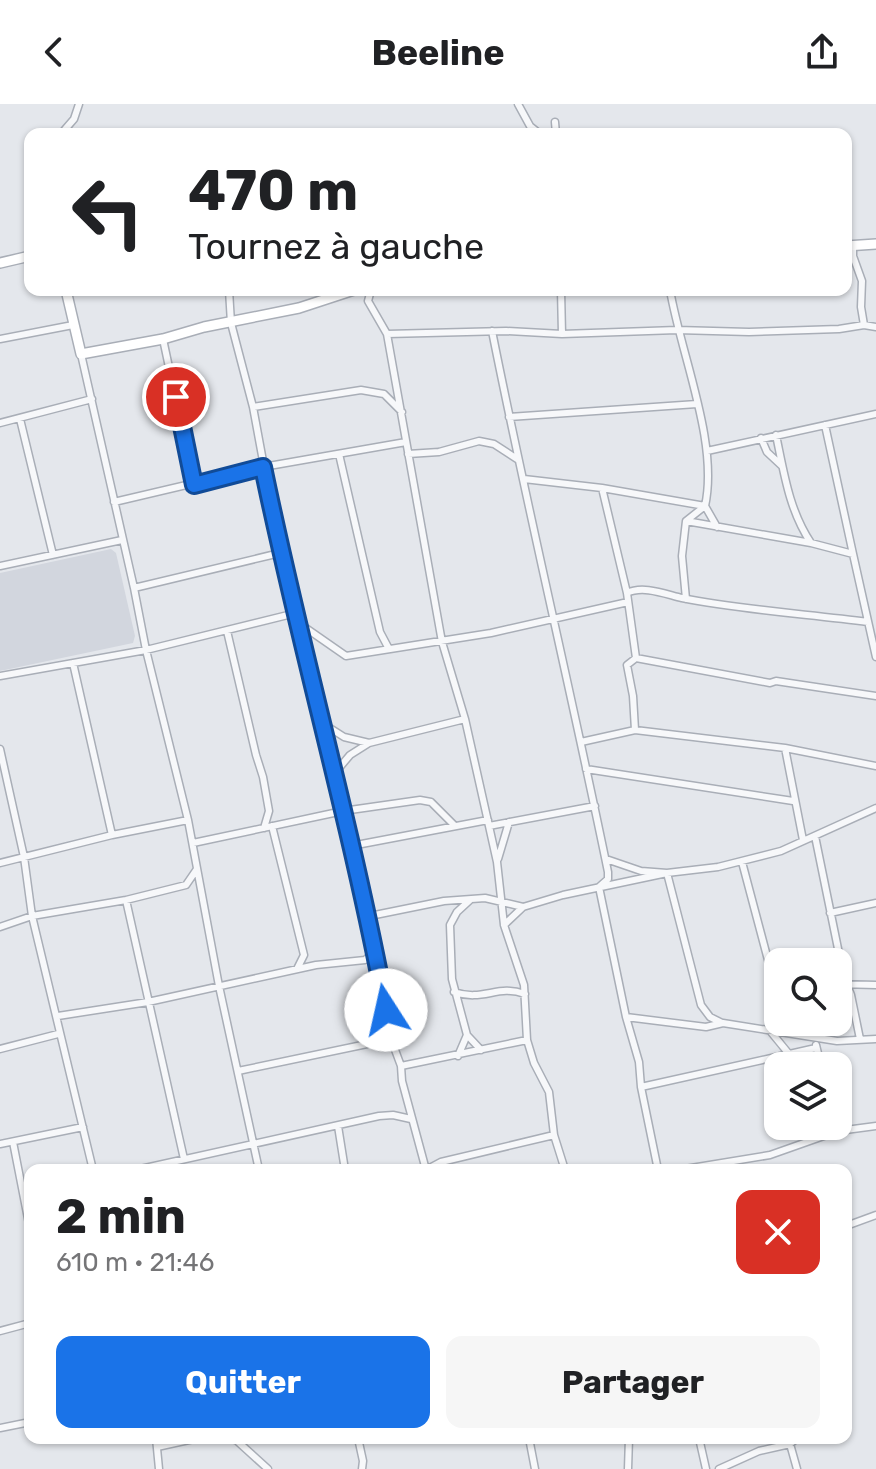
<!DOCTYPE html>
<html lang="fr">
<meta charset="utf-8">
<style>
body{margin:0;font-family:Rubik,sans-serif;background:#f6f6f6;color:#202124;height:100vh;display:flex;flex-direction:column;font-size:30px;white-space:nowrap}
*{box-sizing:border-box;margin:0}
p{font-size:26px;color:#757577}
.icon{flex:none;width:44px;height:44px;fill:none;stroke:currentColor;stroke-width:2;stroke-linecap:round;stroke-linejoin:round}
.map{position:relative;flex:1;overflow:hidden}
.details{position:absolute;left:24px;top:1060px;width:828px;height:280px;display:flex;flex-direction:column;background:#fff;border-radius:16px;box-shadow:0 2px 6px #0004}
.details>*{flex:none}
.hud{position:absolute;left:24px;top:24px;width:828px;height:168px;border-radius:16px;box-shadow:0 2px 6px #0004;background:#fff;color:#202124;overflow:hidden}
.tools{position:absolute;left:764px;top:844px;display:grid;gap:16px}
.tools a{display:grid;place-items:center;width:88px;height:88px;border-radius:16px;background:#fff;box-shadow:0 2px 6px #0004;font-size:40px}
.pin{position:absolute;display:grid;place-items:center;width:68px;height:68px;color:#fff;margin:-34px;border:4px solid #fff;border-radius:50%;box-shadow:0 2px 8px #0007}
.me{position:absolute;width:88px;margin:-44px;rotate:350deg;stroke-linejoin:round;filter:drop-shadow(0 0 6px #0008)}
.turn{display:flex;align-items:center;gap:28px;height:168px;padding:0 32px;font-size:36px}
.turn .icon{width:104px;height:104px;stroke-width:2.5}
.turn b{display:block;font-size:56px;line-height:68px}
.round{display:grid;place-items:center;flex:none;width:84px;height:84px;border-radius:16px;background:#f6f6f6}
.overview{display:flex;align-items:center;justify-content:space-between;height:136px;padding:0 32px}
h1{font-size:48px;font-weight:700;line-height:60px}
.cta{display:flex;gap:16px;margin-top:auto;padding:16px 32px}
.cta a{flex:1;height:92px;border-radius:16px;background:#1a73e8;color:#fff;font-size:32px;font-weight:700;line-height:92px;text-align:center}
.cta a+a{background:#f6f6f6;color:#202124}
header{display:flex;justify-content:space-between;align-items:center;height:104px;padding:0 32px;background:#fff;font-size:36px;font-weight:700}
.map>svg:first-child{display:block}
.built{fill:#d2d6de}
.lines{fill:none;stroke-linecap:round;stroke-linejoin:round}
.minor-casing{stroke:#a9aeb7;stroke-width:9}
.secondary-casing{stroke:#a9aeb7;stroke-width:12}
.minor{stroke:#f7f8fa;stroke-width:6}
.secondary{stroke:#fff;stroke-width:9}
.route-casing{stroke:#114b97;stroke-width:20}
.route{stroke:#1a73e8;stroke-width:14}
</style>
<header><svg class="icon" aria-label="back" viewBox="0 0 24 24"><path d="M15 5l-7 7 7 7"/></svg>Beeline<svg class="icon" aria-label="share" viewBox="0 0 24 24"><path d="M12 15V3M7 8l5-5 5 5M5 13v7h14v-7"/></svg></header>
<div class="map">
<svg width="876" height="1365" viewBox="0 0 876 1365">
<rect width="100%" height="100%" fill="#e4e7ec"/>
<path class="built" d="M111,445L116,449L135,532L133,539L0,567V469Z"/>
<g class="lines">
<g class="minor-casing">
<path id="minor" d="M518,0L530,22L540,30
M555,18L556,30
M61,30L74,15L79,0
M853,142V152L862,177L861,203L864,221
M229,186L231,219L253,303L280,449L300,520L351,742L391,935L401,962L402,977L426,1066
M371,186L368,197L387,230L442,538L465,615L489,722L497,758L504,821L524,881L527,936L534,959L549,988L554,1031L565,1066
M561,186L562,230
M670,186C681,251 719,339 705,402L686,417L682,452L686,495
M492,227C528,408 571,587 608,768V775L599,783
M387,230L506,227L562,230L677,226L749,228L839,225L864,221L876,223
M0,235L73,221
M163,235L194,381
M81,250L134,484L146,546L188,716L219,882L259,1066
M253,303L361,286L384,290L402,308
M509,313L697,300
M20,315L53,451
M0,319L92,295
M825,321L853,450
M776,331C784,369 789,406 811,439L853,450L876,553
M761,334L767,348L782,362
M707,347L876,310
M339,350L380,528L389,545
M408,350L439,348L479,337L494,340L517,355
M524,375L602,384L705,402L717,423
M602,384L627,489L636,554
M114,398L263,363L406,338
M686,417L811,439
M0,462L122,436
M134,484L280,449
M627,489C643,481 665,490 682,494C743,506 807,510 868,518
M300,520L346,552L491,529L628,498
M227,527L256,651L263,673L269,707L264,724
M73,559L112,731
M0,572L146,546L296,509
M322,619L344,633L369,639
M635,626L785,644L876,662
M581,638L635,626L633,592L627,561L636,554L770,579L776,577L876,592
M785,644L803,736
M0,645L24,753L32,812L93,1066
M586,665L793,697
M334,670L350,651L369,639L465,615
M272,722L304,851L297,865
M489,722L595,702
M815,732L844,874L851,891L860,935
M193,739L343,707L420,696L431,698L455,722
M351,742L488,716
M498,755L509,718
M606,755L641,767L667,769L701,901L710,913L722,919
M742,758L772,871L771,928L789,950
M0,759L112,731L188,716
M599,783L626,913L639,958L641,983L658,1066
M126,796L184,1055
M470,796L457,808L450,821L452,875L467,931L481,946
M830,809L876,799
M365,813L444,797L485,794L523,803
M504,821L523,803L563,791L667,769L718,763L781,747L876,704
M0,823L32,812L126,796L186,781L197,765
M838,880L876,881
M454,888C484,898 497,880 525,890
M58,912L148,898L316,861L365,856L375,847
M626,913L706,923L723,919L837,937L876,935
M816,941L821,962
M0,945L58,930
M458,952L467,931
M401,962L527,936
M238,967L391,935
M641,983L816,944
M338,1022L345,1066
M13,1038L30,1125
M0,1040L83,1023
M136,1066L379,1012L393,1011L411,1015
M426,1066L441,1058L554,1031
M679,1066L770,1051L838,1027L876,1022
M846,1122L876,1111
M0,1227L30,1219
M0,1324L30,1318
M156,1334L159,1365
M227,1334L236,1336L268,1365
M358,1334L363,1357L362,1365
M529,1334L535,1365
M699,1334L706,1365
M790,1340L797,1365
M157,1343L198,1334
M628,1365L629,1334
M719,1365L759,1347L790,1340L797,1334"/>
</g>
<g class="secondary-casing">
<path id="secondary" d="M846,142L876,140
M0,159L30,152
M66,186L81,250L163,235L204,223L299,204L354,186"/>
</g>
<use href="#minor" class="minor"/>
<use href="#secondary" class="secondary"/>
</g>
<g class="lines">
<g class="route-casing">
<path id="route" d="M176,293L194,381L263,363C300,544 352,723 386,906"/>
</g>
<use href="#route" class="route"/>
</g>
</svg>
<div class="tools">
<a><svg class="icon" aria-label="search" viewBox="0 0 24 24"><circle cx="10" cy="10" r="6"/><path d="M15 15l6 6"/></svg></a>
<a><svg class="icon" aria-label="layers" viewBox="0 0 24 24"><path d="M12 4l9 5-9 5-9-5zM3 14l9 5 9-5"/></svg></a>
</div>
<div class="pin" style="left:176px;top:293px;background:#d93025"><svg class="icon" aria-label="arrive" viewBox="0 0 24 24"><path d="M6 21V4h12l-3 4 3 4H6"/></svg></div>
<svg class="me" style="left:386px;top:906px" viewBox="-20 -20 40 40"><circle r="19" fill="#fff"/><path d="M0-13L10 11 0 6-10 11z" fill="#1a73e8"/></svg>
<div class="hud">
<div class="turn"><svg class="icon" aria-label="left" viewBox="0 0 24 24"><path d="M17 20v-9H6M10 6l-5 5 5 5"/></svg><div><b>470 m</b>Tournez à gauche</div></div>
</div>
<section class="details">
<div class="overview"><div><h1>2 min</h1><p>610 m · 21:46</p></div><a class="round" style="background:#d93025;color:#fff"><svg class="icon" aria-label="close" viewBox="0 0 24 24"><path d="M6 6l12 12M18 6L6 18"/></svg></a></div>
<div class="cta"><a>Quitter</a><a>Partager</a></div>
</section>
</div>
